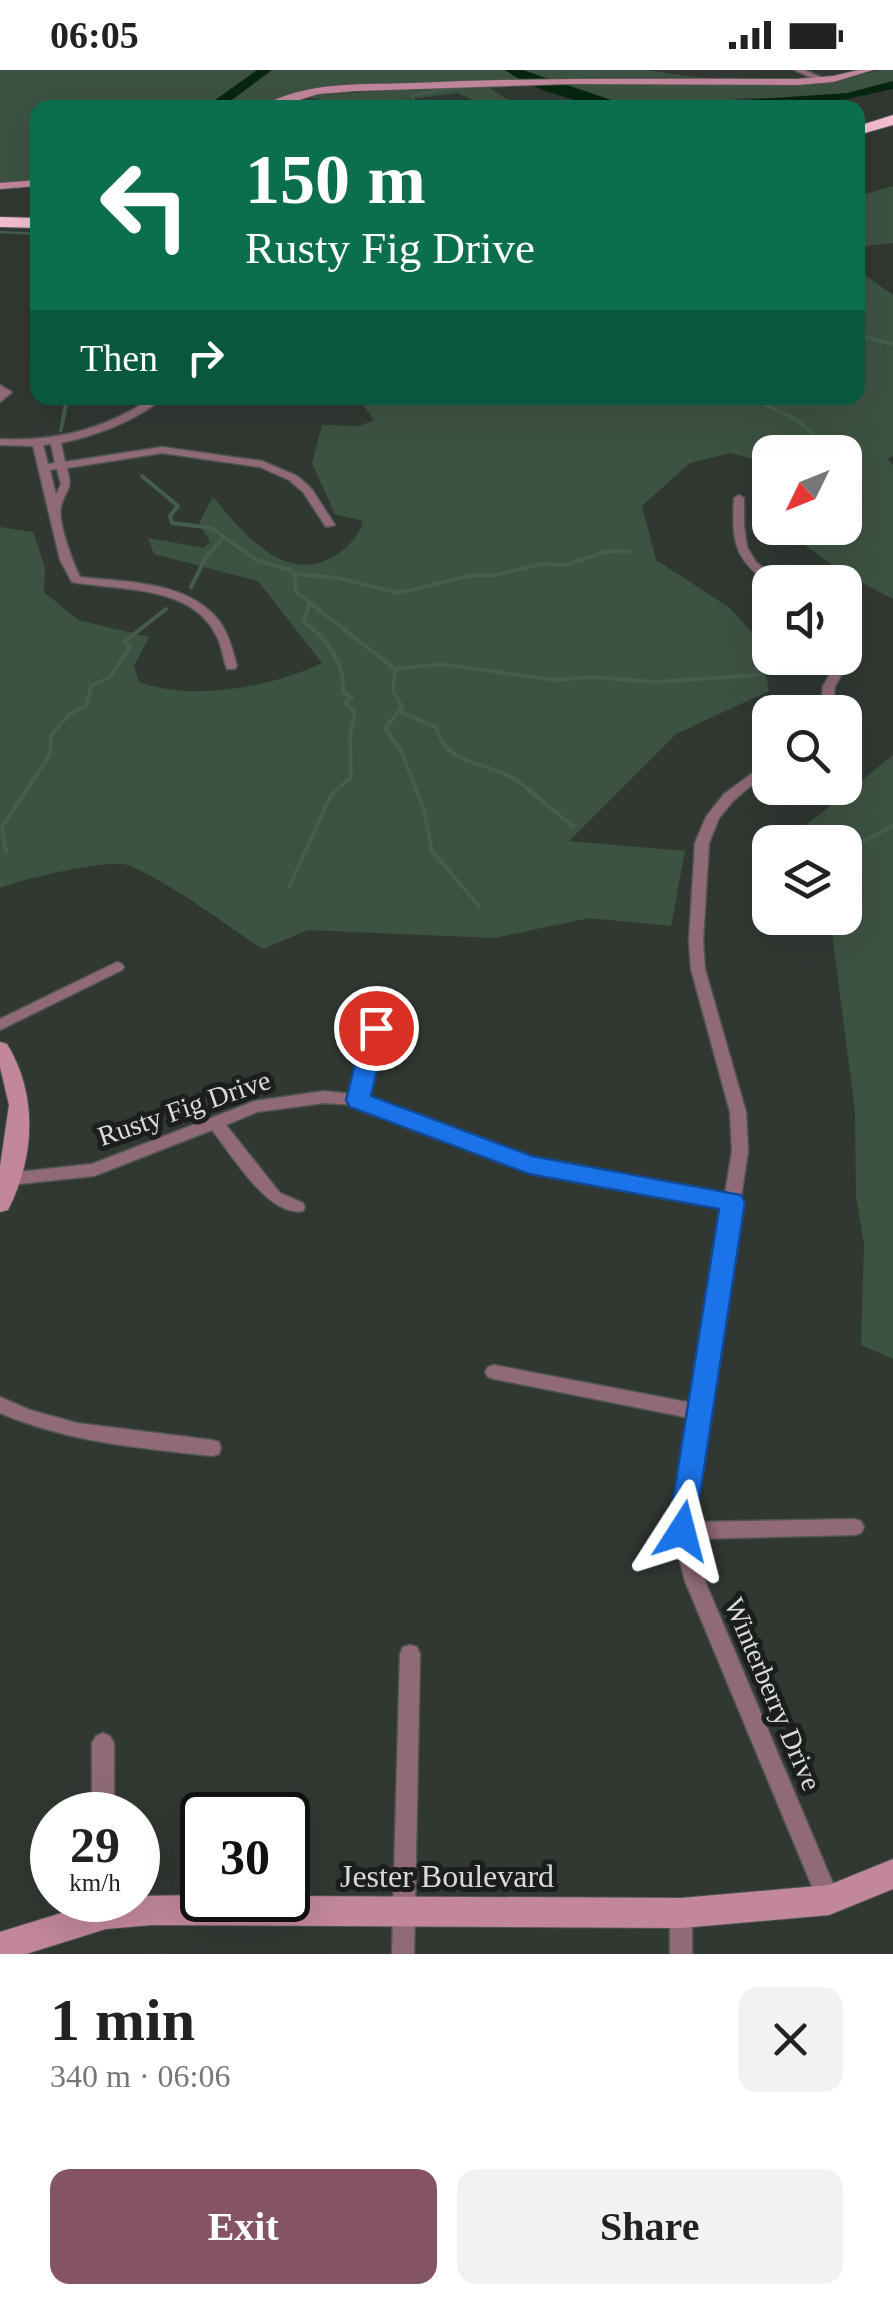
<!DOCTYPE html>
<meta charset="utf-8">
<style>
body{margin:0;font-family:Georgia,serif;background:#f2f2f2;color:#222;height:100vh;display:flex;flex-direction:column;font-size:38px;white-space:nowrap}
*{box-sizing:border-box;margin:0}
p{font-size:32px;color:#767676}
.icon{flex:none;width:55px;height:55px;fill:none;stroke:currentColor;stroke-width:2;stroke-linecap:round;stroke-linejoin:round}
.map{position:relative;height:1884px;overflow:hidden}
.details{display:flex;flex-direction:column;background:#fff;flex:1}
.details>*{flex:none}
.top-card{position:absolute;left:30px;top:30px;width:835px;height:305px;border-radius:20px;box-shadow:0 10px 40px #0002;background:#0b6e4f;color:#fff;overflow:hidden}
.needle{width:65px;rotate:227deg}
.tools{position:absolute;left:752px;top:365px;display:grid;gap:20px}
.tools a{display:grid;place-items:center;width:110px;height:110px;border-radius:20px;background:#fff;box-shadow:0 10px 40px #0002;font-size:50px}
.speed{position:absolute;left:30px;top:1722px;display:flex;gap:20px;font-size:50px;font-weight:700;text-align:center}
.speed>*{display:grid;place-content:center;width:130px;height:130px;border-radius:50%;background:#fff;box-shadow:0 10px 40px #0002;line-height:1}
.speed small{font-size:25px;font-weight:400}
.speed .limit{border:5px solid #111;border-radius:15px;background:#fff;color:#111}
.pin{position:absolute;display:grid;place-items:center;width:85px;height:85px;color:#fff;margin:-42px;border:5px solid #fff;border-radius:50%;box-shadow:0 2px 10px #0007}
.me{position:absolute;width:110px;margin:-55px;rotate:9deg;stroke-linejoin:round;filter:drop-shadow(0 0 8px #0008)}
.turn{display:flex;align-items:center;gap:35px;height:210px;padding:0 50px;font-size:45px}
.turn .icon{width:130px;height:130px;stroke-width:2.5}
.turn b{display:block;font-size:70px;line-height:85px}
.then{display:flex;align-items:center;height:95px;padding:0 50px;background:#0003;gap:20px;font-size:38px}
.round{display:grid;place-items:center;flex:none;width:105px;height:105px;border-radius:20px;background:#f2f2f2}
.summary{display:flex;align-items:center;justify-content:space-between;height:170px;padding:0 50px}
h1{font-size:60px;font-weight:800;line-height:75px}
.button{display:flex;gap:20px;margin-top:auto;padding:20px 50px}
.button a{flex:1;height:115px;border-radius:20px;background:#855366;color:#fff;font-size:40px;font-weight:800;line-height:115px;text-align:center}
.button a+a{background:#f2f2f2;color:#222}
.status{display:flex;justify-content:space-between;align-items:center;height:70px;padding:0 50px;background:#fff;direction:ltr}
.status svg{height:28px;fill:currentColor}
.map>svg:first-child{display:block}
.green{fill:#3d5342}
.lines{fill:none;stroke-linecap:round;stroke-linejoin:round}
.stream-far1{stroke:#455d4c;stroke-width:2.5}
.stream{stroke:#455d4c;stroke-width:4}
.river{fill:#062610;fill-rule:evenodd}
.street-casing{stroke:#4f5650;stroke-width:3}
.secondary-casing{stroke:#4f5650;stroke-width:2}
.highway-casing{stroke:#4f5650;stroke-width:2}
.street{fill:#906a78;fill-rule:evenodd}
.secondary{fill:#c3879c;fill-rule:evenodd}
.highway{fill:#f6bed1;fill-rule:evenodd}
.route{fill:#1a73e8;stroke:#114b97;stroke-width:2.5}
.labels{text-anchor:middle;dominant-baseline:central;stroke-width:10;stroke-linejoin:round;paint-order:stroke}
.street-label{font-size:28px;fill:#d7dcd8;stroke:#1b1e1c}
.near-street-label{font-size:32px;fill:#d7dcd8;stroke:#1b1e1c}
</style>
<div class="status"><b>06:05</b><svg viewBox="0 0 49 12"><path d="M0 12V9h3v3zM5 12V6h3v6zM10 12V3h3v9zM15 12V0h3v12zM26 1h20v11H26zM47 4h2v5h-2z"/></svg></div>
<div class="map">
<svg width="893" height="1884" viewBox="0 0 893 1884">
<rect width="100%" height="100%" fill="#313832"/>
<path class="green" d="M0,0H647L699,8C607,6 515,9 422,13C365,16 309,15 256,38H38L37,110L0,114Z
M879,0H893V13L838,28H745L678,38L627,37L553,13H833Z
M485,15L519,37H490L457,23L351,37L303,26Z
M893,116V173L858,177V126Z
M858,200L893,225V386L887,389L893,395V529L838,500L806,476L807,458H845V382H770V394L730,383L690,393L642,436L656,490L730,538L761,573L769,621L676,664L569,771L685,781L671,856L589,848L494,868L308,860L263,879C235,861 151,799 123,794C102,791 19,809 0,818V457L33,462L45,498L44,522L78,550L149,567L134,596L139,612C194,632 271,617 322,593L258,511L154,484L148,468L204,478L210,472L199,453L213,427C242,462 285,516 334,486C348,478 359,466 363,451L335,444L312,393L322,355L360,356L374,350L363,335L376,328H858Z
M893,685V1289L861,1275L864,1174L856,1127L855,1040L830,848H845V772H790L789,769Z"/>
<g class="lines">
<path class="stream-far1" d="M533,15L555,18
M420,38L413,32V25L467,16
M0,162L38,164"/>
<path class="stream" d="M858,265L893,274
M752,328L798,351L812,364L807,382
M61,360L67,328
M142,406L178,436L170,446L172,453L212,458L256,490L291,500L295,504L296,522L395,599L393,621L402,637L385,659L401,680L424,740L432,781L479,836
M295,504L338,508L398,523L473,505H496L541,494L566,495L608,481L629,482
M191,517L206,487L223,468
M395,599L440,594L554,610L590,607L655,612L757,605
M399,641L436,657C447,698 487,690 517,711C537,725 554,742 573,756
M845,780L893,756
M6,782L2,757L50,684L51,665L70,644L86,636L91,616L110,607L130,577L124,572L166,539
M289,817L331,725L351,707L350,666L355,642L345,633L352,628L343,622C346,593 326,568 304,552L309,535"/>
<path class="river" d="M257,0H272L221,38H204Z
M505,0H523L635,38C595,38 538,24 505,0Z
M893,11V19L824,34L701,38L731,31L847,23Z"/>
<g class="street-casing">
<path id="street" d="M794,0H804L828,10L821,12Z
M0,315L12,322L0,332Z
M152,328H163C134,352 97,365 61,373L65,392L162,377L262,391L297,406L311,418L335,455L326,457L303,422L289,410L260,397L162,383L67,398C73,422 67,416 61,436C57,452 73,492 80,507C124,512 183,511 215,546C228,560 232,578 237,596L235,599H227C223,589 222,578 218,569C195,514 120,521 72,512L60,490L33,376L0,375V369C56,372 105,359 152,328ZM51,374L55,393L48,394L43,375ZM57,399L61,414L56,425L50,400Z
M739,425L744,428V455L747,477L756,492L780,512L770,514C733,489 732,470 734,428Z
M845,569L851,573L853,586L835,616L832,642H820L823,616L840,588H845Z
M770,690V700L734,730L719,748L709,773L703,871L705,899L746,1042L748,1081L693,1452L854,1449L861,1451L864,1457L861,1463L854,1465L694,1469L705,1511L840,1830L837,1838L829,1841L821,1838L685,1511L672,1461L690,1348L494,1309L488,1307L485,1302L488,1297L494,1295L692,1333L723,1137L529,1101L356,1035L324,1033L257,1042L226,1055L280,1123L303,1133L305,1137L303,1141C268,1147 232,1085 212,1060L94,1106L0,1116V1104L92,1094L255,1031L324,1021L352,1024L368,959L357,946L365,941L370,942L384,958L367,1027L531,1089L725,1124L732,1081L730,1042L691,899L689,871L695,773L706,747L724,724Z
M117,892L122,894L124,897L122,900L0,960V949Z
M0,1327L30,1340L77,1353L212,1370L219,1372L221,1378L219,1384L212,1386C139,1378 68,1372 0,1343Z
M410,1575L417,1577L420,1584L414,1884H392L400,1584L403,1577Z
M103,1663L110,1666L114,1673V1745H92V1673L96,1666Z
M681,1832L689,1835L692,1843V1884H670V1843L673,1835Z"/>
</g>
<g class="secondary-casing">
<path id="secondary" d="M859,0H873L833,12L797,15L569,14L356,21L318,24L274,38H259C305,10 365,15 416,13C543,7 670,9 797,9L833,6Z
M38,110V116L0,119V113Z
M0,972L7,974C38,1025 35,1087 8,1140L0,1142V1097L9,1035L0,997Z
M893,1789V1819L829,1845L681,1858L152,1855L106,1859L26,1884H0V1862L103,1830H138V1826L202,1825V1830H288V1826L681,1828L829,1815Z"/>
</g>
<g class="highway-casing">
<path id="highway" d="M893,45V55L858,65V56Z
M0,147L38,148V158L0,157Z"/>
</g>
<use href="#street" class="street"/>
<use href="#secondary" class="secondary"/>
<use href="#highway" class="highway"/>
</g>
<path class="route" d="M376,950L387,958L371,1026L532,1086L741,1125L745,1132L693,1470L682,1474L672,1470L668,1461L719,1139L529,1104L350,1037L346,1030L364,958Z"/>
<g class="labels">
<g class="street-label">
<text transform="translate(184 1038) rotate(-19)">Rusty Fig Drive</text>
<text transform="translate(773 1624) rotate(67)">Winterberry Drive</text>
</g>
<g class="near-street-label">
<text x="447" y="1806">Jester Boulevard</text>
</g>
</g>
</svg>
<div class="tools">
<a><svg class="needle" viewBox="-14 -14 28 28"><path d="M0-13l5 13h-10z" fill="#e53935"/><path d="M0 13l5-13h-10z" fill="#767676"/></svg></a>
<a><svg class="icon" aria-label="sound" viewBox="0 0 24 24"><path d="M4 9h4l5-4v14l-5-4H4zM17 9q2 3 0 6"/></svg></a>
<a><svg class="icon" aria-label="search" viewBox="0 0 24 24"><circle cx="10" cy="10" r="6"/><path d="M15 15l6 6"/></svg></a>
<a><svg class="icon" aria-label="layers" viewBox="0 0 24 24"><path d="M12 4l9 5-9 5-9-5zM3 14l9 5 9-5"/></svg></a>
</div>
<div class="speed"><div>29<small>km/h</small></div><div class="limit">30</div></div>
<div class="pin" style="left:376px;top:958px;background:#d93025"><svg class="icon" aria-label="arrive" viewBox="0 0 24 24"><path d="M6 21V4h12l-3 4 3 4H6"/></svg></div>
<svg class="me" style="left:682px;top:1461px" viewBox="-20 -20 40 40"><path d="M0-17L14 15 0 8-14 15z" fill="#1a73e8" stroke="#fff" stroke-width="4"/></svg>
<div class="top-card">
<div class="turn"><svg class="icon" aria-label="left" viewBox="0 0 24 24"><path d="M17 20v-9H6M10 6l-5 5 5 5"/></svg><div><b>150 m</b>Rusty Fig Drive</div></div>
<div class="then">Then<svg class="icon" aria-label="right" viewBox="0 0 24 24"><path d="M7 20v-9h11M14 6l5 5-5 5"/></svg></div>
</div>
</div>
<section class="details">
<div class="summary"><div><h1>1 min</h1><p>340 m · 06:06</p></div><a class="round"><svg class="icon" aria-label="close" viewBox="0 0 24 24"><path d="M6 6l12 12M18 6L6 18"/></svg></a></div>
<div class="button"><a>Exit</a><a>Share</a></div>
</section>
